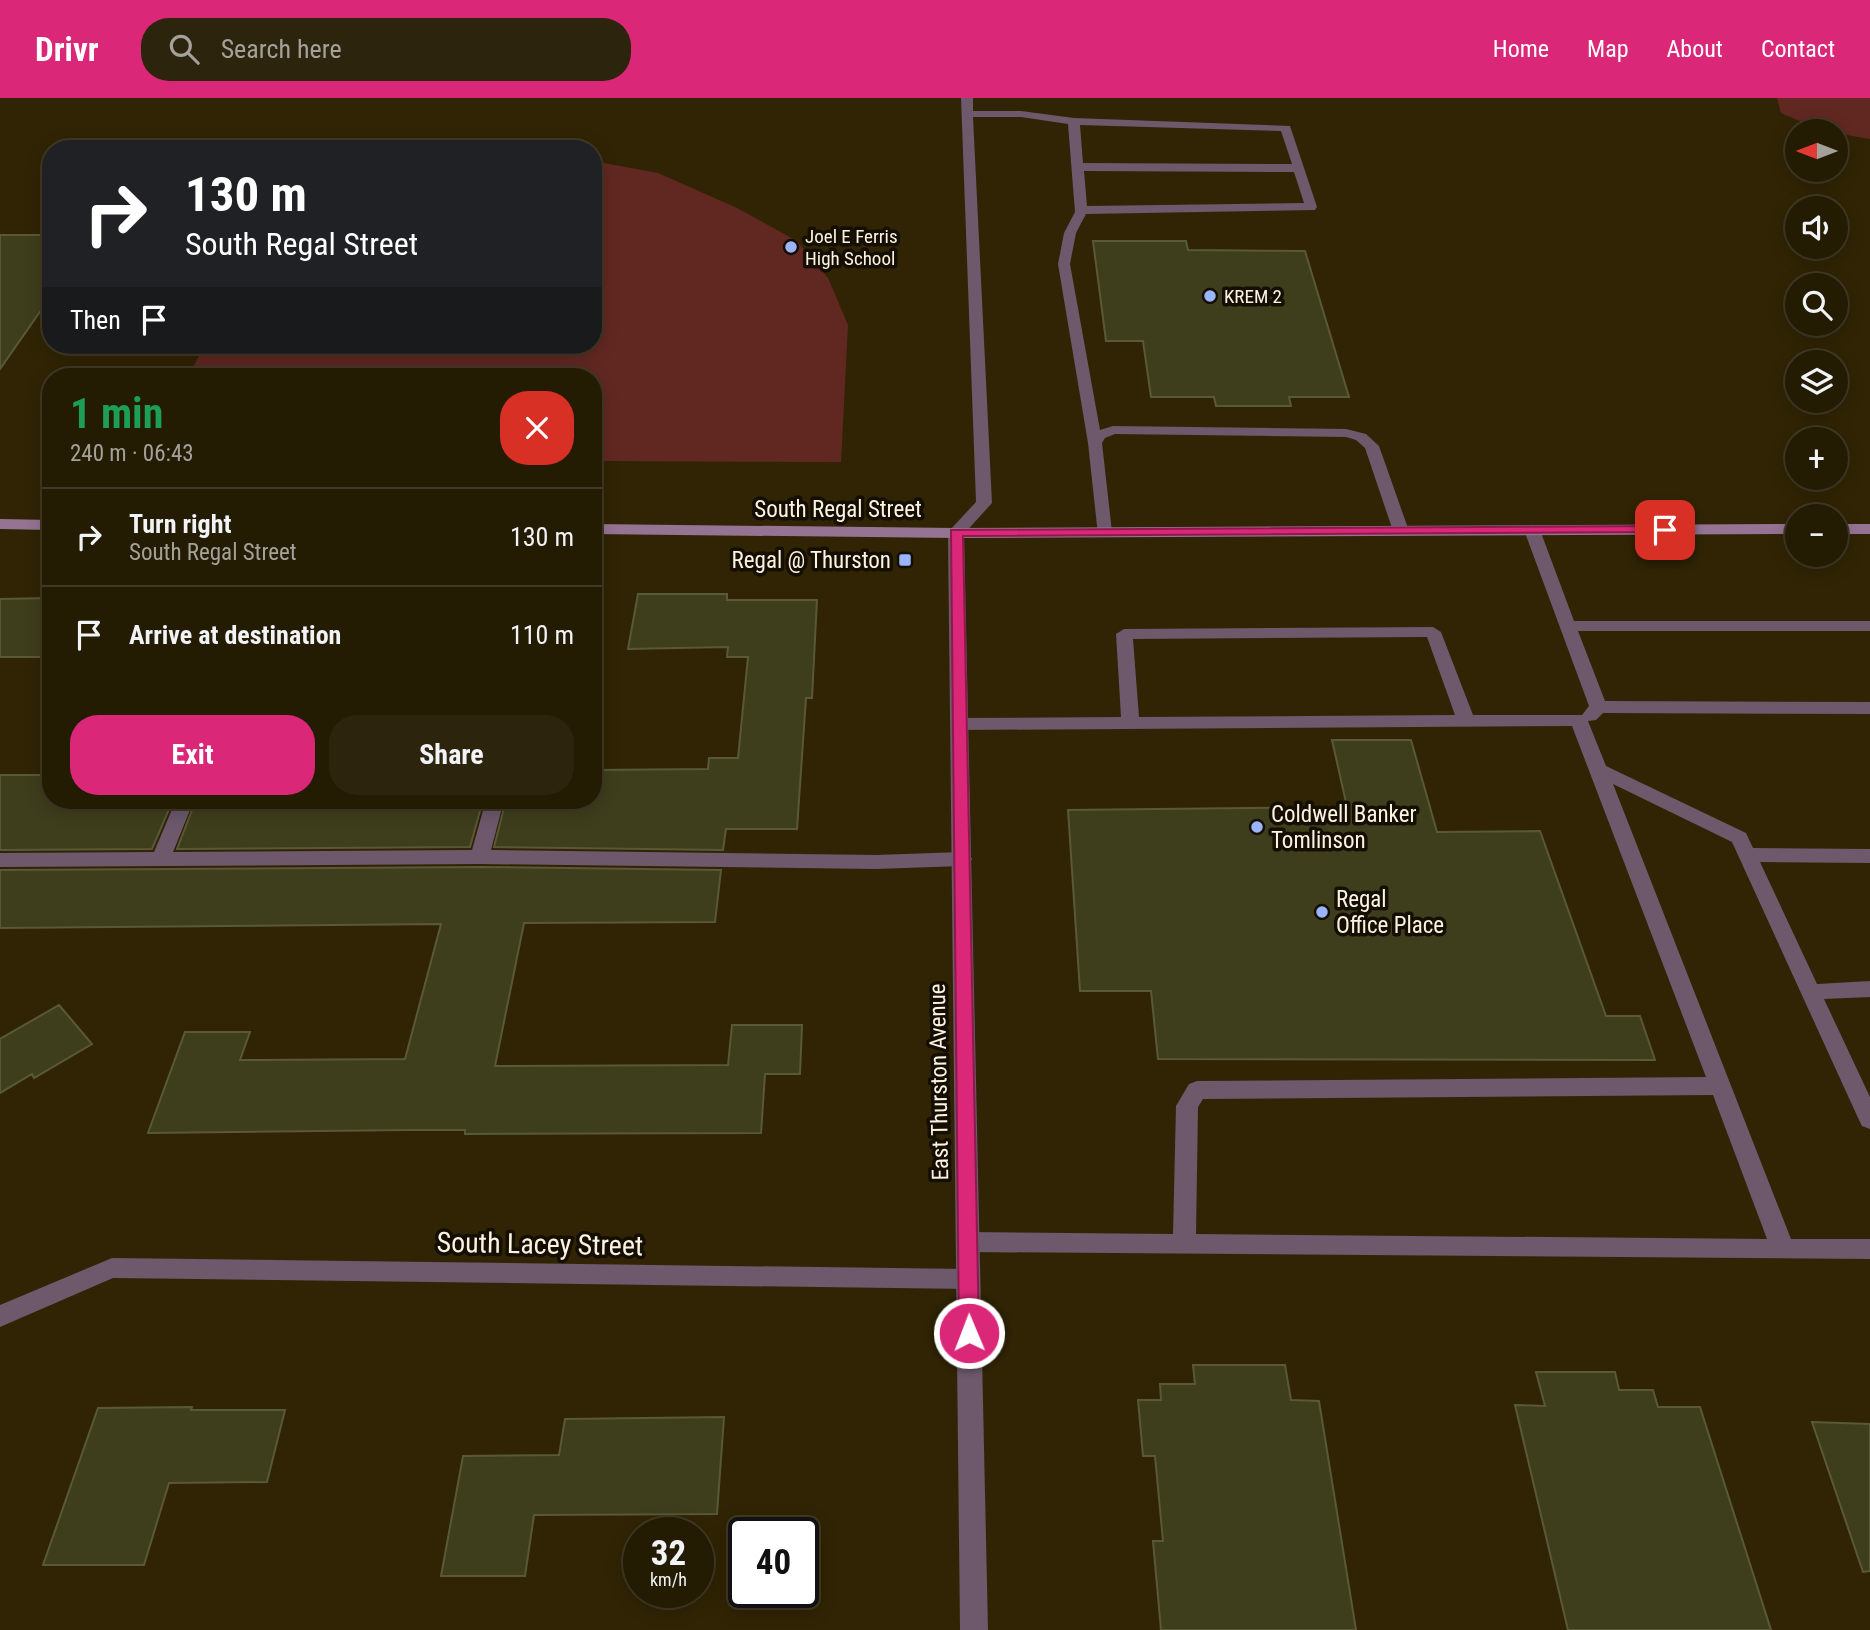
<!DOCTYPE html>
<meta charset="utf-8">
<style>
body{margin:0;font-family:"Roboto Condensed",sans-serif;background:#2c240d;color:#f1f3f6;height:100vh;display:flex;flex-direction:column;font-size:26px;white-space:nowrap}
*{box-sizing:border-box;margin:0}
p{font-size:23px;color:#a3a19a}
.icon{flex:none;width:38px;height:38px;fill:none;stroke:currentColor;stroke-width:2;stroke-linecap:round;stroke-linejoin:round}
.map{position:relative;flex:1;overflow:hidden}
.drawer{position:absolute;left:42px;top:270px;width:560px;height:441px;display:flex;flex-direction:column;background:#241b03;border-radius:28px;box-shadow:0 4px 18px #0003,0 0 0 2px #413925}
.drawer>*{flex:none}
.top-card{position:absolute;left:42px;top:42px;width:560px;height:214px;border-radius:28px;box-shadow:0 4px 18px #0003,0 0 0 2px #413925;background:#202124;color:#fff;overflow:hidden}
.needle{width:46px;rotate:270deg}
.controls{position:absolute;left:1785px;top:21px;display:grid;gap:14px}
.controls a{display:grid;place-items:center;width:63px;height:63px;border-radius:50%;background:#241b03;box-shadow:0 4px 18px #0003,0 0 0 2px #413925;font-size:35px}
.speed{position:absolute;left:623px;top:1419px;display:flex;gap:14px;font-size:35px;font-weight:700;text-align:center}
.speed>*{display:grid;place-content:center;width:91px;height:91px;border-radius:50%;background:#241b03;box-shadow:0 4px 18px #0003,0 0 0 2px #413925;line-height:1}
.speed small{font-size:18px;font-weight:400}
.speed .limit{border:4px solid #111;border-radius:10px;background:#fff;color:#111}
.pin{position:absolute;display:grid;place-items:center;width:60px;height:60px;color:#fff;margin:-30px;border-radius:14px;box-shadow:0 4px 10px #0006}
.me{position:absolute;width:77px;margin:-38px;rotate:359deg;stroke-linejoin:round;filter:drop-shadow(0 0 5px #0008)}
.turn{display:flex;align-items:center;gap:24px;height:147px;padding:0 28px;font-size:32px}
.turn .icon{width:91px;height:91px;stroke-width:2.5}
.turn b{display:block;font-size:49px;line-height:60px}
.then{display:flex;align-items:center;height:66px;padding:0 28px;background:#0003;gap:14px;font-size:26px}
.round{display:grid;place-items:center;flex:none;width:74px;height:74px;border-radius:28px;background:#2c240d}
.headline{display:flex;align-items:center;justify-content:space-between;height:119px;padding:0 28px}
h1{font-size:42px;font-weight:700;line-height:52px;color:#1e9e55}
.action{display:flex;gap:14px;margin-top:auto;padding:14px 28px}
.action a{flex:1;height:80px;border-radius:28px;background:#db2777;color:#fff;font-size:28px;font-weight:700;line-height:80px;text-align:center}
.action a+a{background:#2c240d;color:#f1f3f6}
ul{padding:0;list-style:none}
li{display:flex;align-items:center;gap:21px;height:98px;padding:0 28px;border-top:2px solid #413925}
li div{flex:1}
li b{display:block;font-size:26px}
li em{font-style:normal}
header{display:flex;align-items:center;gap:42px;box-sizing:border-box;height:98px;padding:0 35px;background:#db2777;color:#fff}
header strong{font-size:33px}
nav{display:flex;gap:38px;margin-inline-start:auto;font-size:24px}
.search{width:490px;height:63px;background:#2c240d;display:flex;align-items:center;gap:18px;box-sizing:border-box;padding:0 24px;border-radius:28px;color:#a3a19a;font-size:26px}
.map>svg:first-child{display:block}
.green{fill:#612822}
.building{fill:#3e3e1d;stroke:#595937;stroke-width:2}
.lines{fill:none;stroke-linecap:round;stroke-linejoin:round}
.service{fill:#6d586c;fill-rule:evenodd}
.minor{fill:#6d586c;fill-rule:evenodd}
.tertiary{fill:#6d586c;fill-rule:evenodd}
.secondary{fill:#957493;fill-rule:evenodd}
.route{fill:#db2777;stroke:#8e194d;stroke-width:2}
.poi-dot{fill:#9ab5fd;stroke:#140e03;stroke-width:2.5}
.labels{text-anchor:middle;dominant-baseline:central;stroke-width:7;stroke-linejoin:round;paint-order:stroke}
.far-poi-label{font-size:19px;fill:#fbf4e2;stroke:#140e03;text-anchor:start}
.street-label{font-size:23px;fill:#fbf4e2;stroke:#140e03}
.poi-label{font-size:23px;fill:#fbf4e2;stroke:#140e03;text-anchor:start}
.near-street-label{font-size:28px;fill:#fbf4e2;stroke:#140e03}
</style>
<header>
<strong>Drivr</strong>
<div class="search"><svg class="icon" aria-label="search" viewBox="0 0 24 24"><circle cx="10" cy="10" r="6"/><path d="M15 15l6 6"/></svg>Search here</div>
<nav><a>Home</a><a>Map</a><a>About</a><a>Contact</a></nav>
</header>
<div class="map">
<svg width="1870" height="1532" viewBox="0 0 1870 1532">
<rect width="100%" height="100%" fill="#302404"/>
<path class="green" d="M1777,0H1870V41L1823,33L1781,15Z
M593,63L658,75L737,110L797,143L828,180L848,227L841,364L593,363V278H188L205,247H593Z"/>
<path class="building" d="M0,137H51V198L0,271Z
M1093,143H1186L1188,152L1305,153L1349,299H1289L1291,308H1216L1214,299H1151L1143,243H1106Z
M638,496H727V502H817L812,600H806L797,731H726L723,752L494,749L506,702H593V672L708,671L709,660H738L748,559H727L728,549L628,551Z
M51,500V543L42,559H0V501Z
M1332,642H1411L1437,734L1540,733L1606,918H1640L1655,962L1158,961L1151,893H1080L1068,712L1347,709Z
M0,677H51V702H173L152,751L0,752Z
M196,702H483L470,749L177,751Z
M480,769L721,772L715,824L524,825L495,968L728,967L732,927H802L800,976H765L761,1035L465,1036V1032H408L148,1035L185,934H250L240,962L405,961L441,826L0,830V772Z
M59,907L92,946L34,980L32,976L0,995V941Z
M1193,1267H1285L1291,1302L1319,1303L1356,1532H1161L1153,1443H1163L1155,1358H1143L1138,1302H1161L1160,1286H1195Z
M1536,1274H1615L1619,1292H1653L1658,1309H1700L1771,1532H1568L1515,1307L1545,1308Z
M192,1309L191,1312H285L267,1384L169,1385L144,1467H43L98,1310Z
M724,1319L717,1416L534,1417L525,1478H441L463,1358L559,1357L565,1321Z
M1812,1324L1870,1326V1473L1863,1474Z"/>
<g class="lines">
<path class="service" d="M961,0H973V13H1021L1074,20L1290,28L1317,109L1315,112L1086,116L1076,135L1070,166L1100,332L1113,328L1346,331L1366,336L1379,348L1409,433L1407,436H1395L1393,433L1365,350L1356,342L1346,339L1115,336L1105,340L1102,345L1112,434L1104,439L1098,437L1088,345L1058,166L1064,135L1075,114L1068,26L1021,19H973L992,405L962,438H950L948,435L950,432L976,404ZM1080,27L1281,33L1292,66L1083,65ZM1084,73L1294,74L1304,105L1087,108Z
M1532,427L1540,432L1574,523H1870V533H1578L1605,603L1870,604V616L1603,615L1596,622L1588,623L1606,668L1746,735L1753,750L1870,751V765L1760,764L1817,886L1870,883V899L1824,901L1870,999V1031L1862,1028L1859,1022L1732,744L1613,686L1791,1141H1870V1161L968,1154L960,1151L956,1144L960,1137L968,1134L1173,1136L1176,1008L1189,986L1197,983L1706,979L1572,628L960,632L951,626L960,620L1121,619L1116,536L1124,531L1433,529L1441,534L1473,617H1582L1589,608L1524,432ZM1427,539L1455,617L1139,619L1133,541ZM1713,997L1767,1141L1196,1136L1198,1009L1203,1001Z
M176,702H194L173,754L472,752L486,702H504L491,752L876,757L962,754L969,756L972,761L969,766L962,768L876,771L480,766L0,769V755L154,754Z"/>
<path class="minor" d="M112,1160L968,1171L976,1174L980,1181L976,1188L968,1191L113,1180L0,1229V1207Z"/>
<path class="tertiary" d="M956,430L964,435L988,1532H960L948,435Z"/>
<path class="secondary" d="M0,421L51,422V432L0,431Z
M593,426L956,430L1797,426V436L956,440L593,436Z
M1836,426H1870V436H1836Z"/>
</g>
<path class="route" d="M1665,428L1671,432L1669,434L963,438L979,1235L976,1241L969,1244L962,1241L959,1235L951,432Z"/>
<g class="poi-dot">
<circle cx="791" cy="149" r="7"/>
<circle cx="1210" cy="198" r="7"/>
<rect x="898" y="455" width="14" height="14" rx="3.5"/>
<circle cx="1257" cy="729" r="7"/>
<circle cx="1322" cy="814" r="7"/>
</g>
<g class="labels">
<g class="far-poi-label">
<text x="805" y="138">Joel E Ferris<tspan x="805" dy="22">High School</tspan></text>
<text x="1224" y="198">KREM 2</text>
</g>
<g class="street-label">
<text x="838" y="411">South Regal Street</text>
<text transform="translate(939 984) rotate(-91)">East Thurston Avenue</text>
</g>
<g class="poi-label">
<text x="891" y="462" text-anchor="end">Regal @ Thurston</text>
<text x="1271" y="716">Coldwell Banker<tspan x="1271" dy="26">Tomlinson</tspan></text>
<text x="1336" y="801">Regal<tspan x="1336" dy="26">Office Place</tspan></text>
</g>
<g class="near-street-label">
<text transform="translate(540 1146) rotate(1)">South Lacey Street</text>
</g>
</g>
</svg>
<div class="controls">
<a><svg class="needle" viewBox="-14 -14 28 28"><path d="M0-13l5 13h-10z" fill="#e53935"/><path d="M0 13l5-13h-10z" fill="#a3a19a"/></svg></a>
<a><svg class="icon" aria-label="sound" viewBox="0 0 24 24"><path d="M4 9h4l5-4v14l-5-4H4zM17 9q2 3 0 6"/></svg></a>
<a><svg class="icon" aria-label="search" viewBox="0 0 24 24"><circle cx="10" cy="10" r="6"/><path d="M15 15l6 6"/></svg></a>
<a><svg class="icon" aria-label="layers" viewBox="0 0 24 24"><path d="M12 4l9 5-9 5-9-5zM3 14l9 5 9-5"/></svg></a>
<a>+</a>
<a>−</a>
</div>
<div class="speed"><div>32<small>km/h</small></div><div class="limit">40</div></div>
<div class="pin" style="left:1665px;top:432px;background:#d93025"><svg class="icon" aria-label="arrive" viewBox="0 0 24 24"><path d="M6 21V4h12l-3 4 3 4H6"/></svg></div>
<svg class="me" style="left:969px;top:1235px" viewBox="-20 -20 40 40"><circle r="17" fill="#db2777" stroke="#fff" stroke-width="3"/><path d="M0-11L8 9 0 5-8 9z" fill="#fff"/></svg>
<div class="top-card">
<div class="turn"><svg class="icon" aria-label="right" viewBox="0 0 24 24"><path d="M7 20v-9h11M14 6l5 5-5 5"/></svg><div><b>130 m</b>South Regal Street</div></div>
<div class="then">Then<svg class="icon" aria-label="arrive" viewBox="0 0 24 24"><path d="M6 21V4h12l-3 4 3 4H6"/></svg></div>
</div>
<section class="drawer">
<div class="headline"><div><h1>1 min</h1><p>240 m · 06:43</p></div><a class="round" style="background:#d93025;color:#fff"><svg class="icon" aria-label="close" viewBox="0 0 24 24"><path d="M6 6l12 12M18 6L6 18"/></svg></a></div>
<ul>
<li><svg class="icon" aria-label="right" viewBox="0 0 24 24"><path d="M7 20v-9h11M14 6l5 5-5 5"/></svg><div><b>Turn right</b><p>South Regal Street</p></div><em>130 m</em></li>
<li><svg class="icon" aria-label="arrive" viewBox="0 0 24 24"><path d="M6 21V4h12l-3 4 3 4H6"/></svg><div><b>Arrive at destination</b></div><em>110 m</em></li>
</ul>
<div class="action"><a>Exit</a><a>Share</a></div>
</section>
</div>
